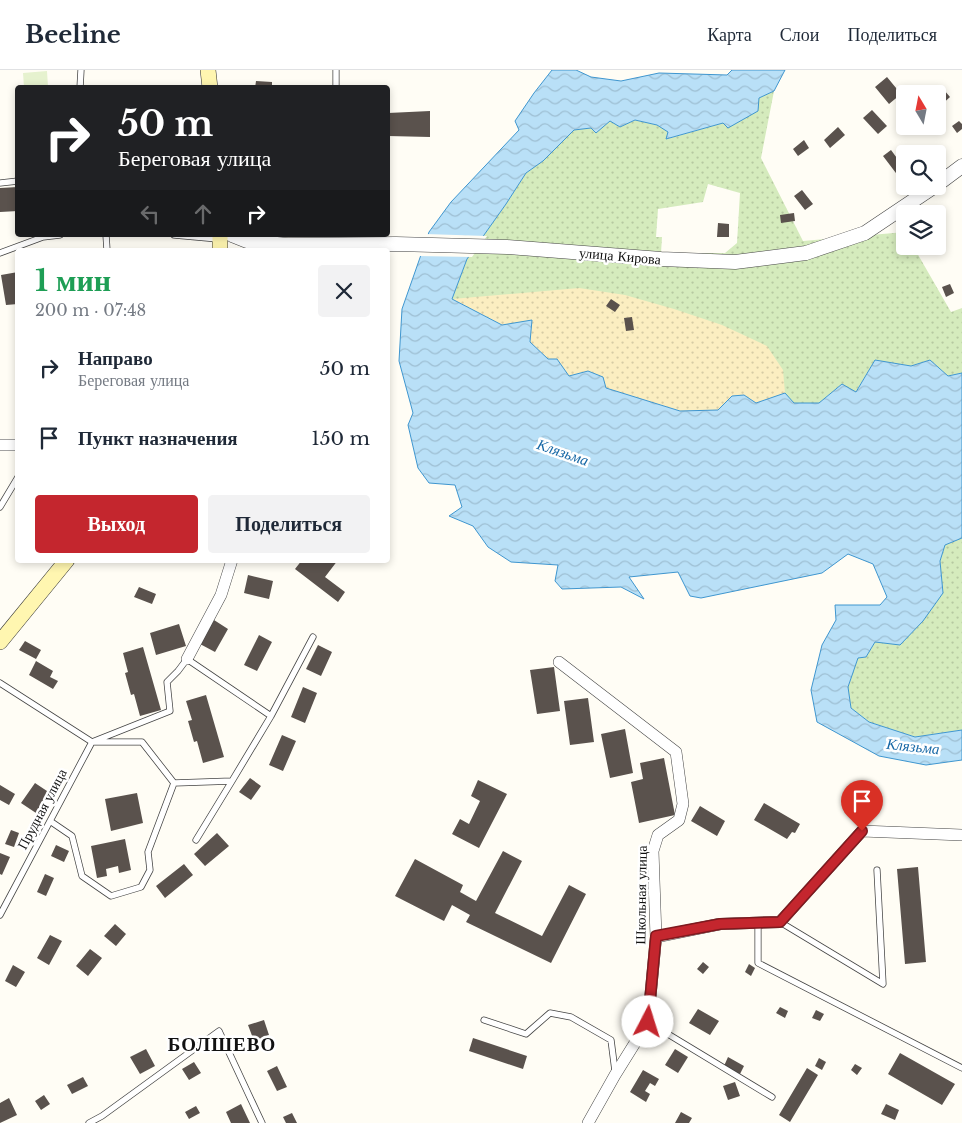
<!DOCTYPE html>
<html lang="ru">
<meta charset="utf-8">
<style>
body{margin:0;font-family:"Libre Baskerville",serif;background:#f2f2f3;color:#1f2937;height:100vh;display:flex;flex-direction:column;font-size:19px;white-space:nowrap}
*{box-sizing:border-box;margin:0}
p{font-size:16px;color:#747a83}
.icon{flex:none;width:28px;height:28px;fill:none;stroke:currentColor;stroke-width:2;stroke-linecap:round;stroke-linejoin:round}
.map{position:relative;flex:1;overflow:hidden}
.side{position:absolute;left:15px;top:178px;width:375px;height:315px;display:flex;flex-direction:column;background:#fff;border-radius:5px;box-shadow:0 2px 8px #0003}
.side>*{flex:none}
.banner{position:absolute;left:15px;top:15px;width:375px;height:152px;border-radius:5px;box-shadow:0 2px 8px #0003;background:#202124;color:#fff;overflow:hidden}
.needle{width:32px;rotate:350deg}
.controls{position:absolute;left:896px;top:15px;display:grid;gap:10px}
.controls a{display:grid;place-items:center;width:50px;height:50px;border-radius:5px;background:#fff;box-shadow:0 2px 8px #0003;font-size:25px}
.pin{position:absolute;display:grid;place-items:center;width:42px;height:42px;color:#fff;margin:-51px -21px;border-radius:50% 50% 50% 0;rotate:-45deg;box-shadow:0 0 5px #0007}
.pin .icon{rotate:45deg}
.me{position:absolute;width:55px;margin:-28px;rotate:5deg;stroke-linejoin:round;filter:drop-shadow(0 0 4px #0008)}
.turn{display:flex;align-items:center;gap:18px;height:105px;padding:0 20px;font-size:22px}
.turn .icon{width:65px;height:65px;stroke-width:2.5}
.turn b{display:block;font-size:35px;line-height:42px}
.lanes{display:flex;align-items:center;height:48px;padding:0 20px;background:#0003;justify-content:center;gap:25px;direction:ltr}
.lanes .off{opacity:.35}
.round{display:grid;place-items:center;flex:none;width:52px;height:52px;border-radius:5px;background:#f2f2f3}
.headline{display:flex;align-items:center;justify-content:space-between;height:85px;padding:0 20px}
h1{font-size:30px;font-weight:700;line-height:38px;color:#1e9e55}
.button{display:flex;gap:10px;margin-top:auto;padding:10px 20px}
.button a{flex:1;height:58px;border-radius:5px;background:#c4262e;color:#fff;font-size:20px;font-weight:700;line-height:58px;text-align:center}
.button a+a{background:#f2f2f3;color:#1f2937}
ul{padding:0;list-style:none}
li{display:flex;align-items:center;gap:15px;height:70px;padding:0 20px}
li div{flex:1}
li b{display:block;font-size:19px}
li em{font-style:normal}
header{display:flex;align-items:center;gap:30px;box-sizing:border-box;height:70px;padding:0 25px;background:#fff;border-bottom:1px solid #e0e1e3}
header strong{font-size:24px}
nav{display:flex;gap:28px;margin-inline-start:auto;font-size:18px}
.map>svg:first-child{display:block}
.grass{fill:url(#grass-dots);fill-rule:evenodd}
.sand{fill:url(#sand-dots)}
.pitch{fill:#e6f2cf}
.water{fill:url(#water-waves);stroke:#3f96cf}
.pier{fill:#fffdf5}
.building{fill:#5a524d}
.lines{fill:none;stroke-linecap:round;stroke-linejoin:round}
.service-casing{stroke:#444;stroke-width:7}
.minor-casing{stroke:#444;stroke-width:12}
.tertiary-casing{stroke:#444;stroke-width:15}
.secondary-casing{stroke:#333;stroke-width:16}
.service{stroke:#fff;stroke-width:5.5}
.minor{stroke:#fff;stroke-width:11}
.tertiary{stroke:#fff;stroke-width:14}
.secondary{stroke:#fff6b0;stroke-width:15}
.route-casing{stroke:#7f191e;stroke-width:12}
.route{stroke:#c4262e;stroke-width:9}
.labels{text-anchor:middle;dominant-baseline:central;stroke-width:5;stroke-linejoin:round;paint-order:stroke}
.street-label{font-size:14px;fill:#111;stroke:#fff}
.water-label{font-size:15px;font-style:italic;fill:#1768a6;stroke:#fff}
.district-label{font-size:19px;font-weight:bold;letter-spacing:1px;fill:#111;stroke:#fff}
</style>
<header>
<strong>Beeline</strong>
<nav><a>Карта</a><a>Слои</a><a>Поделиться</a></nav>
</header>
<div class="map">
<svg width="962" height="1053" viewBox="0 0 962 1053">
<defs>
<pattern id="grass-dots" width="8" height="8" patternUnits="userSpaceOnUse" patternTransform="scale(1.25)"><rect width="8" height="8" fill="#d5ebbd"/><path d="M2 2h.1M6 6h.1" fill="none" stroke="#b6c8a1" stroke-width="1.8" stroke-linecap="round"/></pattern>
<pattern id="sand-dots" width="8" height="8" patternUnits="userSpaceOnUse" patternTransform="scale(1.25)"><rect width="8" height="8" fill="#fbeec1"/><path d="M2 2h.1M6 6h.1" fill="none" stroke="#d6cba5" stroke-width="1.8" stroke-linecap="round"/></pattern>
<pattern id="water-waves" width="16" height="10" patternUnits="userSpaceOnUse" patternTransform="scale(1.25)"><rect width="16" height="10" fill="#b9e0f7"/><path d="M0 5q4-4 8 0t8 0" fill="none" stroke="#9ebfd3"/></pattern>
</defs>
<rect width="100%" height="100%" fill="#fffdf5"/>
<path class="grass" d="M774,21L761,88L803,171L905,162V176H913L951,242L962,238V303L948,306L930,290L911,296L875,290L855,323L842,314L819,333H794L452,229L467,189L506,134L526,103L543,91L574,60L591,58L611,51L620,57L635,50L657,55L669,62L667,69L723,53L759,28ZM708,114L740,123L737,173L725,183H661L662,167H656L658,139L703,132Z
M962,468V660L915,667L869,652L851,638L848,617L858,588L866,587L875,572L943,523L940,491L945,475Z"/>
<path class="sand" d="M579,218L625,225L674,239L722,255L767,276L783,300L785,323L756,333L744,325L718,340L680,341L569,307L557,289H548L530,272L502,255L452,229Z"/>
<path class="pitch" d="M47,1L48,17H24L23,3Z"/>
<path class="water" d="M552,0H576L591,7L621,11L659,3L727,5L732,0H785L774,21L759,28L758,41L728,58L723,53L666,69L668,62L657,55L635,50L620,57L610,51L596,63L591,58L574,60L543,91L526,103L506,134L467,189L452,229L502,255L532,250L530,272L548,289H557L569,306L588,301L603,307L606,318L680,341L718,340L732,326L744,325L756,333L785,323L794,333H819L842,314L856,322L875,290L911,296L930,290L948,306L962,303V468L945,475L940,491L943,523L923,551L900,575L875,572L866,587L858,588L848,617L851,638L869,652L915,667L962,660V690L926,695L879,686L817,652L811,620L822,575L836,550L835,535H880L887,527L873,494L848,484L822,503L701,528L690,526L678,502L629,507L644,529L621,517L562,519L555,511L558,495L511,492L488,477L473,456L449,446L462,437L455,415L429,413L418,398L408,355L413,343L399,291L402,239L429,162L451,132L519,60L515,51L534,23Z"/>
<path class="pier" d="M425,164L487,166L472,187L418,186Z"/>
<path class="building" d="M887,7L901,24L889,34L875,17Z
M256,11L272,12V18H255Z
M944,20L950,27L938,38V26Z
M872,40L887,56L878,64L863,48Z
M430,41V67L388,66V43Z
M959,51L962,54V59L957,63L952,56Z
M838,57L845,65L830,78L824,70Z
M804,70L809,78L798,86L793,79Z
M891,80L905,99V109L902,111L883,86Z
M18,117V141L0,142V118Z
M802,120L813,134L805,140L794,126Z
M794,143L795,151L781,153L780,145Z
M718,153L729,154V167H717Z
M18,202V234L6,235L1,205Z
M950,214L954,223L946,227L942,217Z
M611,229L620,235L615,242L606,236Z
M632,247L634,260L626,261L624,248Z
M302,490H338L325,507L345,522L338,532L295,499Z
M248,505L273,511L269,529L244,523Z
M139,517L156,524L152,534L134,527Z
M214,550L228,559L215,582L200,574Z
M179,554L186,576L156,585L150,563Z
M259,565L272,572L257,601L244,595Z
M25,571L41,580L36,589L19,580Z
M318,575L332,582L321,606L306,599Z
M143,577L161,640L140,646L134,624L131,625L125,603L128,602L123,583Z
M36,591L53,601L50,607L58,611L53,619L29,605Z
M554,597L560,641L537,644L530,600Z
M303,617L317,623L305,653L291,647Z
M206,625L224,687L203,693L197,671L194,672L188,651L192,650L186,631Z
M588,628L594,672L570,675L564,631Z
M625,659L633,703L610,708L601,664Z
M282,665L296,671L283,701L269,695Z
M664,688L675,745L639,753L631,712L643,709L640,693Z
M250,708L261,716L251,730L239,722Z
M478,710L507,724L479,778L452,764L460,749L469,754L480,731L471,726Z
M35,713L50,723L36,743L21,733Z
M0,715L15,724L9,735L0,730Z
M137,723L143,753L111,761L105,729Z
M764,733L800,754L795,763L792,762L787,769L754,750Z
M700,736L725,751L717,766L691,751Z
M11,760L19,763L14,777L5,774Z
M217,763L229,776L205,796L194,784Z
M125,769L131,800L119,803L118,796L106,799L107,806L97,808L91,776Z
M56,775L69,781L64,792L51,786Z
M503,781L522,791L495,843L542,866L569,815L586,824L551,893L466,852L470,845L452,835L444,851L395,826L415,789L463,815L460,822L476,831Z
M0,783L10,787L2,805L0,804Z
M184,794L193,805L165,828L156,816Z
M918,797L926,892L905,894L897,799Z
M45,804L54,808L46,826L37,822Z
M115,854L126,864L116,876L104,866Z
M50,865L62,871L49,895L37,888Z
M90,879L102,888L88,906L76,896Z
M703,892L709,897L703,904L697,899Z
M749,894L755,898L751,906L745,902Z
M13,895L25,902L16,917L5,911Z
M657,934L668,941L662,950L651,944Z
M780,937L788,941L785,948L776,943Z
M698,939L719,951L710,965L689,953Z
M816,940L824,944L820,951L812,948Z
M264,950L269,965L254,971L248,955Z
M473,968L527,986L523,999L469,981Z
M146,979L155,996L140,1004L130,987Z
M675,979L688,987L678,1003L665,995Z
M900,983L955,1014L942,1035L888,1004Z
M728,987L744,996L740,1004L724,996Z
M819,988L826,992L822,1000L815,996Z
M194,992L201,1003L189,1010L182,999Z
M855,994L862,998L857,1005L851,1000Z
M277,996L287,1017L277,1021L267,1001Z
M807,998L818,1005L790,1052L779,1045Z
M643,1000L659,1009L655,1016L650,1013L645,1021L650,1024L646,1032L630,1022Z
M83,1007L88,1016L72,1024L67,1015Z
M735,1012L740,1026L728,1030L723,1016Z
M44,1025L50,1034L41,1040L35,1031Z
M9,1028L17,1045L0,1053V1033Z
M241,1034L250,1053H231L226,1042Z
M886,1034L899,1040L895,1050L881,1044Z
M196,1036L200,1043L189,1049L185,1042Z
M681,1042L692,1048L689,1053H675Z
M292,1043L297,1053H286L283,1047Z"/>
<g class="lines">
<g class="service-casing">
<path id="service" d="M80,18L81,0
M336,18V0
M0,113L18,111
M106,165L107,180
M174,165L218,169
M0,183L43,167L60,165
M0,437L18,407
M0,613L92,672L170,641L167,612L178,601L187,589L271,646
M50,751L72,766L82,806L111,826L141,817L150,800L148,782L174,713L232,711L271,646L313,567
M196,770L232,711
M0,845L92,672H142L174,713
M780,852L883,914L877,800
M758,853V893L962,998
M484,950L526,964L550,943L571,947L611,970L615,1001
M648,952L772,1027
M89,1053L102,1046L219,961L262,1053"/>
</g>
<g class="minor-casing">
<path id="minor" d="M0,375H18
M187,589L221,525L232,490
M559,592L676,682L683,734L679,750L658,765L653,781L656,867L648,952L615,1005L588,1053
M656,867L720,854L780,852L862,761L962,765"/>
</g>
<g class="tertiary-casing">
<path id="tertiary" d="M938,114L962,96
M232,165L247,171L287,175L396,174L507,177L661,189L735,192L806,183L865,163L935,116"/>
</g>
<g class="secondary-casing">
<path id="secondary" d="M208,0L210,18
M220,165V180
M0,572L67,490"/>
</g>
<use href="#service" class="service"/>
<use href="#minor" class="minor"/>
<use href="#tertiary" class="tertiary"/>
<use href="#secondary" class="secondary"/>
</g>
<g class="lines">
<g class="route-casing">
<path id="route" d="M648,952L656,866L720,854L780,852L862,761"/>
</g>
<use href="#route" class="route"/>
</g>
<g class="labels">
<g class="street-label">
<text transform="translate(620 186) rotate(5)">улица Кирова</text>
<text transform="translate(42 739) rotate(-62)">Прудная улица</text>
<text transform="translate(641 825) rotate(-89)">Школьная улица</text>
</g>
<g class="water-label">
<text transform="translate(563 382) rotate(19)">Клязьма</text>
<text transform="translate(913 676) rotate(6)">Клязьма</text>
</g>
<g class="district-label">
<text x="222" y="974">БОЛШЕВО</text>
</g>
</g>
</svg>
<div class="controls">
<a><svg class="needle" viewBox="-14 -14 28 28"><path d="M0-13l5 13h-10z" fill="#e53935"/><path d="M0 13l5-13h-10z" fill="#747a83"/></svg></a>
<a><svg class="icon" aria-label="search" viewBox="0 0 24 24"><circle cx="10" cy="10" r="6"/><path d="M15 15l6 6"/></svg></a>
<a><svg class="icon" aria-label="layers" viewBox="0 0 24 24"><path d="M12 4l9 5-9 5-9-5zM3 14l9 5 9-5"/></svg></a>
</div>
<div class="pin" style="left:862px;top:761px;background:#d93025"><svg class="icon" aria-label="arrive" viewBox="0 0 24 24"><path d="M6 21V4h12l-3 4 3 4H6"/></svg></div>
<svg class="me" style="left:648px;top:952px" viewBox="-20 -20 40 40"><circle r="19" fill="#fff"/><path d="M0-13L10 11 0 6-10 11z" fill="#c4262e"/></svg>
<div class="banner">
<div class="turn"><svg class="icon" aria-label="right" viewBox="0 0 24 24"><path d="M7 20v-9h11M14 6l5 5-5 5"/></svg><div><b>50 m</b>Береговая улица</div></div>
<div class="lanes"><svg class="icon off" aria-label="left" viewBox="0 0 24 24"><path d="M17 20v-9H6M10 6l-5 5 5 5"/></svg><svg class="icon off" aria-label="ahead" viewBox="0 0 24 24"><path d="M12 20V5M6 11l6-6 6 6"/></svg><svg class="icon" aria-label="right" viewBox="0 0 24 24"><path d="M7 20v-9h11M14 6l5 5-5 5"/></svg></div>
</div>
<section class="side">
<div class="headline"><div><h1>1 мин</h1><p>200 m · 07:48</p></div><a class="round"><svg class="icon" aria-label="close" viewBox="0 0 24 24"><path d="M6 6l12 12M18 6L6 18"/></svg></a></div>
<ul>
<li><svg class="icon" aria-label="right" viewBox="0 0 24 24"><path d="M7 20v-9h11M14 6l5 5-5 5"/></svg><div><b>Направо</b><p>Береговая улица</p></div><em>50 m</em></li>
<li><svg class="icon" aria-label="arrive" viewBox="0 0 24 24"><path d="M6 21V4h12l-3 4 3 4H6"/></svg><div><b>Пункт назначения</b></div><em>150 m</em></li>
</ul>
<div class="button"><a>Выход</a><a>Поделиться</a></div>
</section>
</div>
